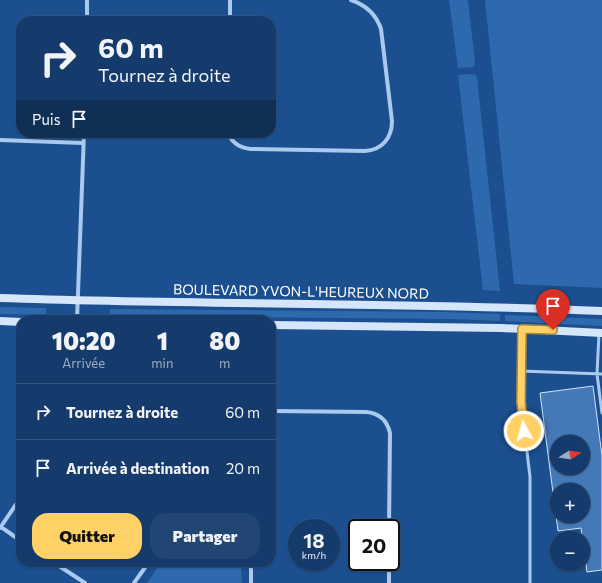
<!DOCTYPE html>
<html lang="fr">
<meta charset="utf-8">
<style>
body{margin:0;font-family:Commissioner,sans-serif;background:#214673;color:#f1f3f6;height:100vh;display:flex;flex-direction:column;font-size:15px;white-space:nowrap}
*{box-sizing:border-box;margin:0}
p{font-size:13px;color:#9dadc1}
.icon{flex:none;width:22px;height:22px;fill:none;stroke:currentColor;stroke-width:2;stroke-linecap:round;stroke-linejoin:round}
.map{position:relative;flex:1;overflow:hidden}
.panel{position:absolute;left:16px;top:315px;width:260px;height:252px;display:flex;flex-direction:column;background:#143b6b;border-radius:16px;box-shadow:0 1px 3px #0004,0 0 0 1px #33557e}
.panel>*{flex:none}
.top-card{position:absolute;left:16px;top:16px;width:260px;height:122px;border-radius:16px;box-shadow:0 1px 3px #0004,0 0 0 1px #33557e;background:#143b6b;color:#f1f3f6;overflow:hidden}
.needle{width:26px;rotate:78deg}
.tools{position:absolute;left:550px;top:435px;display:grid;gap:8px}
.tools a{display:grid;place-items:center;width:40px;height:40px;border-radius:50%;background:#143b6b;box-shadow:0 1px 3px #0004,0 0 0 1px #33557e;font-size:20px}
.speed{position:absolute;left:288px;top:519px;display:flex;gap:8px;font-size:20px;font-weight:700;text-align:center}
.speed>*{display:grid;place-content:center;width:52px;height:52px;border-radius:50%;background:#143b6b;box-shadow:0 1px 3px #0004,0 0 0 1px #33557e;line-height:1}
.speed small{font-size:10px;font-weight:400}
.speed .limit{border:2px solid #111;border-radius:6px;background:#fff;color:#111}
.pin{position:absolute;display:grid;place-items:center;width:34px;height:34px;color:#fff;margin:-41px -17px;border-radius:50% 50% 50% 0;rotate:-45deg;box-shadow:0 0 4px #0007}
.pin .icon{rotate:45deg}
.me{position:absolute;width:44px;margin:-22px;rotate:353deg;stroke-linejoin:round;filter:drop-shadow(0 0 3px #0008)}
.turn{display:flex;align-items:center;gap:14px;height:84px;padding:0 16px;font-size:18px}
.turn .icon{width:52px;height:52px;stroke-width:2.5}
.turn b{display:block;font-size:28px;line-height:34px}
.then{display:flex;align-items:center;height:38px;padding:0 16px;background:#0003;gap:8px;font-size:15px}
.eta{display:flex;justify-content:space-evenly;align-items:center;height:68px;text-align:center}
.eta b{font-size:24px;font-weight:800;line-height:28px}
.button{display:flex;gap:8px;margin-top:auto;padding:8px 16px}
.button a{flex:1;height:46px;border-radius:16px;background:#ffd166;color:#111;font-size:16px;font-weight:800;line-height:46px;text-align:center}
.button a+a{background:#214673;color:#f1f3f6}
ul{padding:0;list-style:none}
li{display:flex;align-items:center;gap:12px;height:56px;padding:0 16px;border-top:1px solid #33557e}
li div{flex:1}
li b{display:block;font-size:15px}
li em{font-style:normal}
.map>svg:first-child{display:block}
.green{fill:#2e69ad}
.building{fill:#4478b7;stroke:#cfe3fa;fill-rule:evenodd}
.lines{fill:none;stroke-linecap:round;stroke-linejoin:round}
.lane{stroke:#a9c9ee;stroke-width:3}
.street{stroke:#a9c9ee;stroke-width:4}
.secondary{stroke:#d6e6fa;stroke-width:8}
.route-casing{stroke:#a68842;stroke-width:10}
.route{stroke:#ffd166;stroke-width:7}
.labels{text-anchor:middle;dominant-baseline:central;stroke-width:3;stroke-linejoin:round;paint-order:stroke}
.street-label{font-size:14px;fill:#fff;stroke:#1b4f8f}
</style>
<div class="map">
<svg width="602" height="583" viewBox="0 0 602 583">
<rect width="100%" height="100%" fill="#1b4f8f"/>
<path class="green" d="M449,0H468L475,63L474,67L458,68Z
M485,0H602V288L514,284Z
M473,74L476,75L477,78L500,291L483,290L458,75Z
M0,307L46,308V315L0,314Z
M110,309L446,312L500,314V321L452,319L110,316Z
M505,315L602,319V326L505,321Z
M161,562H238L241,568L242,583H147Z"/>
<path class="building" d="M593,386L602,456V570L587,572L581,528L558,531L540,393ZM557,442H583V468H557ZM557,490H583V516H557Z"/>
<g class="lines">
<path class="lane" d="M522,329L521,401L530,477V583
M599,333L597,374L602,413
M521,371L602,374"/>
<path class="street" d="M87,21V0
M230,21V0
M228,133C232,143 240,148 251,149L365,151C382,150 392,138 392,121L381,29C376,14 366,5 351,0
M0,140L83,143
M77,320L84,133
M271,411L366,412C379,413 387,420 390,433L389,528
M1,527L21,541
M0,528L21,497
M53,562L85,583
M249,562L251,569V583
M134,583L149,562
M389,583V562"/>
<path class="secondary" d="M0,298C201,305 401,302 602,311
M0,321L21,322
M271,325L502,328L602,333"/>
</g>
<g class="lines">
<g class="route-casing">
<path id="route" d="M524,431L521,401L522,329L553,330"/>
</g>
<use href="#route" class="route"/>
</g>
<g class="labels">
<g class="street-label">
<text transform="translate(301 291) rotate(1)">BOULEVARD YVON-L'HEUREUX NORD</text>
</g>
</g>
</svg>
<div class="tools">
<a><svg class="needle" viewBox="-14 -14 28 28"><path d="M0-13l5 13h-10z" fill="#e53935"/><path d="M0 13l5-13h-10z" fill="#9dadc1"/></svg></a>
<a>+</a>
<a>−</a>
</div>
<div class="speed"><div>18<small>km/h</small></div><div class="limit">20</div></div>
<div class="pin" style="left:553px;top:330px;background:#d93025"><svg class="icon" aria-label="arrive" viewBox="0 0 24 24"><path d="M6 21V4h12l-3 4 3 4H6"/></svg></div>
<svg class="me" style="left:524px;top:431px" viewBox="-20 -20 40 40"><circle r="17" fill="#ffd166" stroke="#fff" stroke-width="3"/><path d="M0-11L8 9 0 5-8 9z" fill="#fff"/></svg>
<div class="top-card">
<div class="turn"><svg class="icon" aria-label="right" viewBox="0 0 24 24"><path d="M7 20v-9h11M14 6l5 5-5 5"/></svg><div><b>60 m</b>Tournez à droite</div></div>
<div class="then">Puis<svg class="icon" aria-label="arrive" viewBox="0 0 24 24"><path d="M6 21V4h12l-3 4 3 4H6"/></svg></div>
</div>
<section class="panel">
<div class="eta">
<div><b>10:20</b><p>Arrivée</p></div>
<div><b>1</b><p>min</p></div>
<div><b>80</b><p>m</p></div>
</div>
<ul>
<li><svg class="icon" aria-label="right" viewBox="0 0 24 24"><path d="M7 20v-9h11M14 6l5 5-5 5"/></svg><div><b>Tournez à droite</b></div><em>60 m</em></li>
<li><svg class="icon" aria-label="arrive" viewBox="0 0 24 24"><path d="M6 21V4h12l-3 4 3 4H6"/></svg><div><b>Arrivée à destination</b></div><em>20 m</em></li>
</ul>
<div class="button"><a>Quitter</a><a>Partager</a></div>
</section>
</div>
